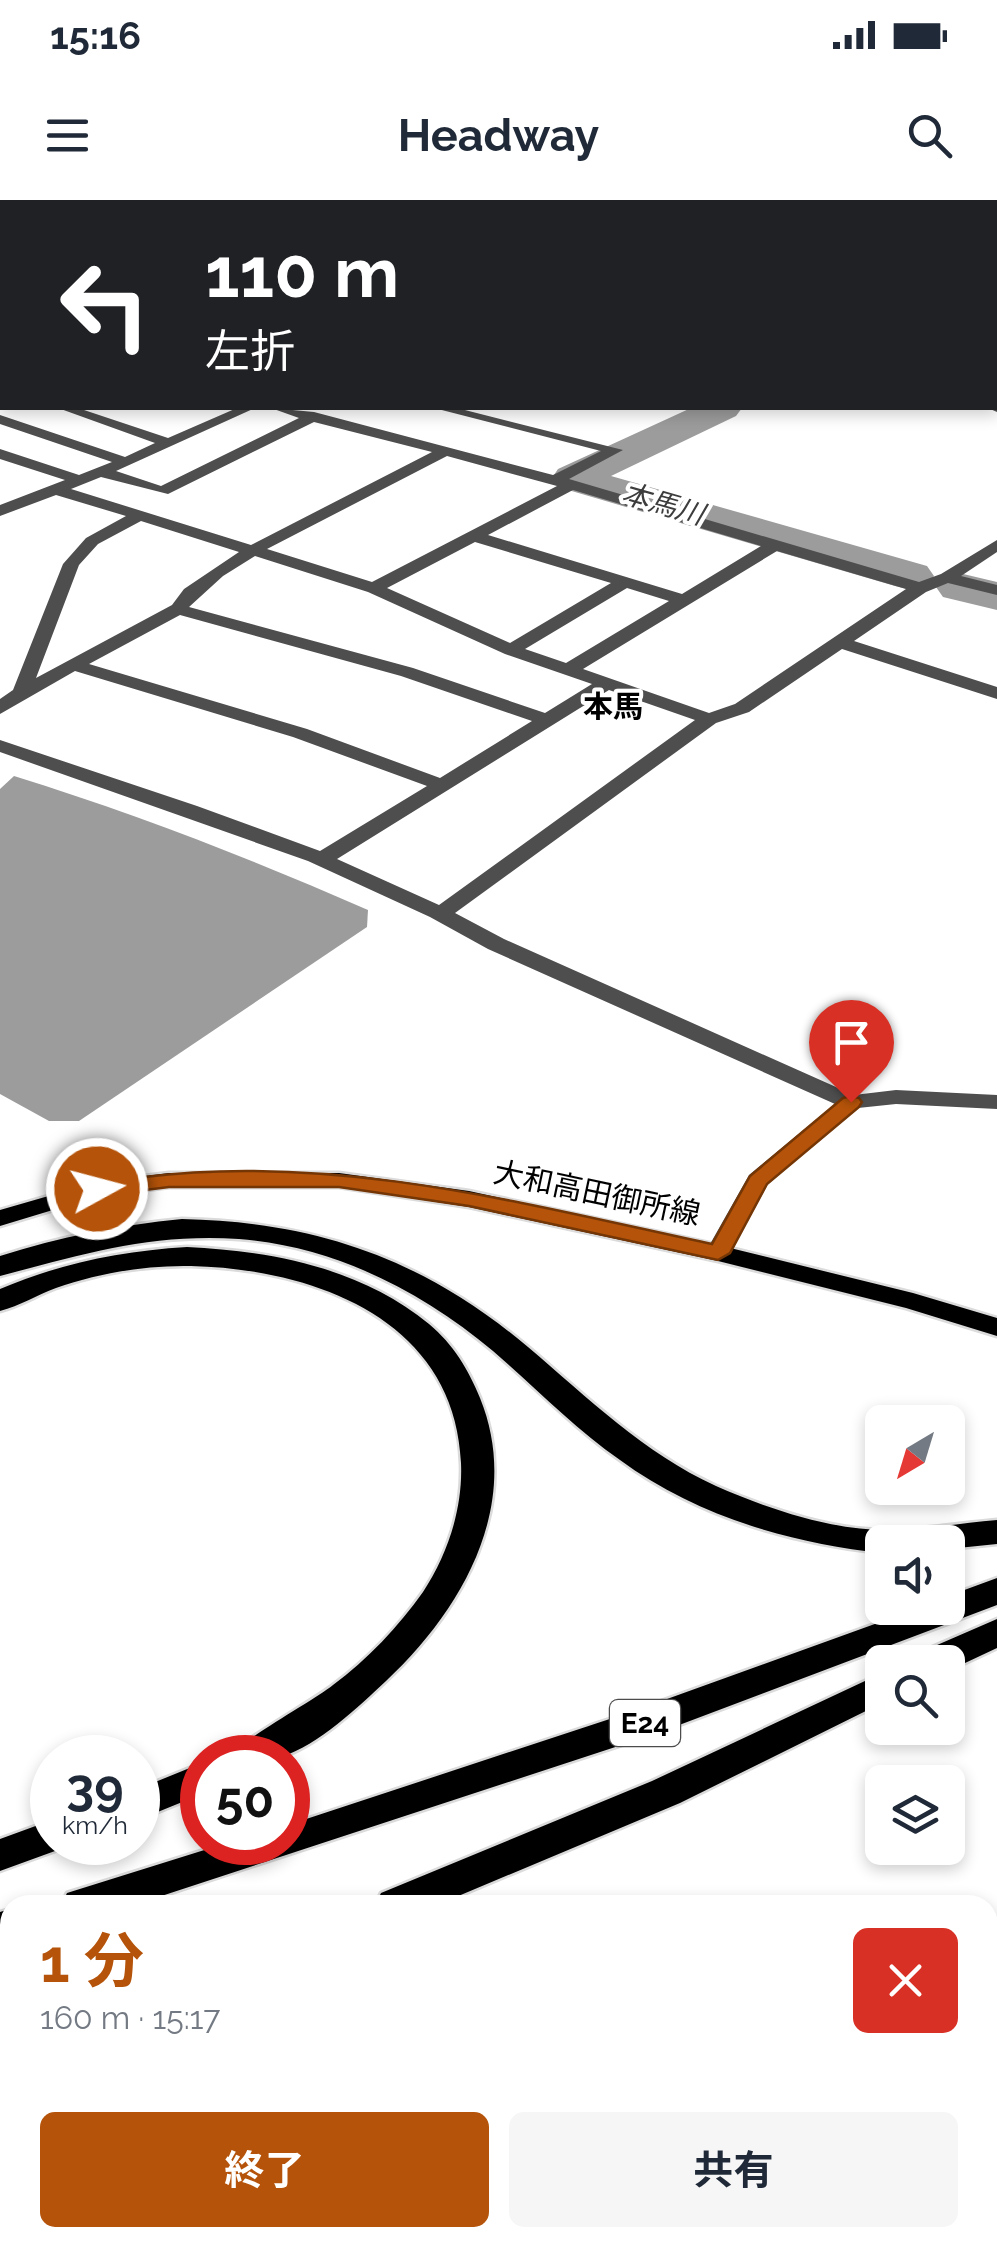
<!DOCTYPE html>
<html lang="ja">
<meta charset="utf-8">
<style>
body{margin:0;font-family:Raleway,"Noto Sans JP",sans-serif;background:#f6f6f7;color:#1f2937;height:100vh;display:flex;flex-direction:column;font-size:38px;white-space:nowrap}
*{box-sizing:border-box;margin:0}
p{font-size:32px;color:#747a83}
.icon{flex:none;width:55px;height:55px;fill:none;stroke:currentColor;stroke-width:2;stroke-linecap:round;stroke-linejoin:round}
.map{position:relative;flex:1;overflow:hidden}
.side{position:absolute;left:0px;top:1695px;width:998px;height:352px;display:flex;flex-direction:column;background:#fff;border-radius:30px 30px 0 0;box-shadow:0 5px 15px #0003}
.side>*{flex:none}
.guide{position:absolute;left:0px;top:0px;width:998px;height:210px;box-shadow:0 5px 15px #0003;background:#202124;color:#fff;overflow:hidden}
.needle{width:65px;rotate:218deg}
.buttons{position:absolute;left:865px;top:1205px;display:grid;gap:20px}
.buttons a{display:grid;place-items:center;width:100px;height:100px;border-radius:15px;background:#fff;box-shadow:0 5px 15px #0003;font-size:50px}
.speed{position:absolute;left:30px;top:1535px;display:flex;gap:20px;font-size:50px;font-weight:700;text-align:center}
.speed>*{display:grid;place-content:center;width:130px;height:130px;border-radius:50%;background:#fff;box-shadow:0 5px 15px #0003;line-height:1}
.speed small{font-size:25px;font-weight:400}
.speed .limit{border:15px solid #d22;background:#fff;color:#111}
.pin{position:absolute;display:grid;place-items:center;width:85px;height:85px;color:#fff;margin:-102px -42px;border-radius:50% 50% 50% 0;rotate:-45deg;box-shadow:0 0 10px #0007}
.pin .icon{rotate:45deg}
.me{position:absolute;width:110px;margin:-55px;rotate:83deg;stroke-linejoin:round;filter:drop-shadow(0 0 8px #0008)}
.turn{display:flex;align-items:center;gap:35px;height:210px;padding:0 40px;font-size:45px}
.turn .icon{width:130px;height:130px;stroke-width:2.5}
.turn b{display:block;font-size:70px;line-height:85px}
.round{display:grid;place-items:center;flex:none;width:105px;height:105px;border-radius:15px;background:#f6f6f7}
.overview{display:flex;align-items:center;justify-content:space-between;height:170px;padding:0 40px}
h1{font-size:60px;font-weight:700;line-height:75px;color:#b45309}
.cta{display:flex;gap:20px;margin-top:auto;padding:20px 40px}
.cta a{flex:1;height:115px;border-radius:15px;background:#b45309;color:#fff;font-size:40px;font-weight:700;line-height:115px;text-align:center}
.cta a+a{background:#f6f6f7;color:#1f2937}
.status{display:flex;justify-content:space-between;align-items:center;height:70px;padding:0 50px;background:#fff;direction:ltr}
.status svg{height:28px;fill:currentColor}
header{display:flex;justify-content:space-between;align-items:center;height:130px;padding:0 40px;background:#fff;font-size:45px;font-weight:700}
.map>svg:first-child{display:block}
.water{fill:#9c9c9c}
.lines{fill:none;stroke-linecap:round;stroke-linejoin:round}
.river{fill:#9c9c9c;fill-rule:evenodd}
.major-casing{stroke:#dbdbdb;stroke-width:5}
.highway-casing{stroke:#dbdbdb;stroke-width:5}
.minor{fill:#4e4e4e;fill-rule:evenodd}
.major{fill:#000;fill-rule:evenodd}
.highway{fill:#000;fill-rule:evenodd}
.route{fill:#b45309;stroke:#753606;stroke-width:2.5}
.labels{text-anchor:middle;dominant-baseline:central;stroke-width:8;stroke-linejoin:round;paint-order:stroke}
.far-water-label{font-size:28px;font-style:italic;fill:#3d3d3d;stroke:#fff}
.shield{fill:#fff;stroke:#4c4c4c;stroke-width:2.5}
.shield-label{font-size:28px;font-weight:bold;fill:#000}
.far-quarter-label{font-size:30px;font-weight:bold;fill:#000;stroke:#fff}
.street-label{font-size:30px;fill:#000;stroke:#fff}
</style>
<div class="status"><b>15:16</b><svg viewBox="0 0 49 12"><path d="M0 12V9h3v3zM5 12V6h3v6zM10 12V3h3v9zM15 12V0h3v12zM26 1h20v11H26zM47 4h2v5h-2z"/></svg></div>
<header><svg class="icon" aria-label="menu" viewBox="0 0 24 24"><path d="M4 6h16M4 12h16M4 18h16"/></svg>Headway<svg class="icon" aria-label="search" viewBox="0 0 24 24"><circle cx="10" cy="10" r="6"/><path d="M15 15l6 6"/></svg></header>
<div class="map">
<svg width="997" height="2046" viewBox="0 0 997 2046">
<rect width="100%" height="100%" fill="#fff"/>
<path class="water" d="M14,576C136,614 252,659 368,710L367,727L79,921H49L0,894V589Z"/>
<g class="lines">
<path class="river" d="M24,0H64L65,2H25Z
M691,208H742L736,216L611,276L927,366L934,376L927,386L911,390L895,386L558,287L552,278L558,269Z
M959,373L997,382V410L943,397L936,387L943,377Z"/>
<g class="major-casing">
<path id="major" d="M169,973H339L469,991L718,1045L913,1093L997,1118V1136L906,1108L718,1061L469,1007L339,987H169L99,996L0,1026V1010L97,982Z"/>
</g>
<g class="highway-casing">
<path id="highway" d="M182,1019C318,1022 423,1059 528,1147C588,1198 644,1253 716,1286C770,1310 840,1333 899,1330C932,1328 964,1323 997,1320V1344L948,1349V1342H882V1353C790,1343 696,1316 620,1260C574,1228 535,1187 493,1151C421,1091 334,1046 239,1039C152,1033 83,1054 0,1076V1056C60,1037 119,1025 182,1019Z
M187,1047C272,1051 361,1068 429,1124C454,1145 468,1169 480,1198C523,1304 463,1409 386,1481C358,1507 319,1545 281,1557C266,1561 244,1558 228,1558C236,1543 313,1501 333,1485C367,1460 399,1426 423,1392C448,1354 463,1308 461,1263C455,1120 315,1069 191,1066C146,1065 99,1073 56,1088C37,1095 20,1106 0,1111V1089C61,1063 121,1051 187,1047Z
M997,1378V1405L658,1533L134,1705H61L67,1693L230,1642H288V1625L631,1512L919,1408H948V1396Z
M997,1419V1448L948,1471V1462H916L921,1452Z
M882,1473V1503L680,1603L437,1705H375L381,1693L652,1581Z
M202,1563V1594L138,1620V1589Z
M52,1620V1642H68L66,1647L0,1671V1639Z
M10,1709V1743L0,1746V1712Z
M10,1959V2013L0,2016V1963Z"/>
</g>
<path class="minor" d="M1,0H21L2,5Z
M196,0H216L217,2H198Z
M385,0H406L407,2H387Z
M540,0H562L563,2H542Z
M2,62V70L0,71V63Z
M995,203H997V212L988,208H995Z
M58,208H78L168,238L237,208H255L116,271L161,286L299,218L271,208L314,212L553,275L601,251L434,208H457L623,250L569,279L919,382L941,374L997,340V352L961,376L997,385V395L948,383L926,392L854,441L997,487V499L842,449L749,512L716,523L455,713L504,739L854,895L896,890L997,895V909L896,904L858,908L768,984L727,1059H709L705,1053L749,975L835,904L488,749L430,717L308,661L0,552V540L197,606L320,651L427,586L293,537L75,471L0,514V499L13,490L63,364L86,338L126,316L56,295L0,316V305L65,280L0,259V249L79,275L112,262L0,224V215L125,257L155,243ZM314,222L432,252L251,345L71,289L101,277L168,294ZM447,256L557,286L372,382L267,349ZM573,290L761,346L682,394L488,335ZM141,321L239,352L184,389L172,405L36,478L79,365L98,344ZM475,342L611,383L510,443L387,388ZM777,351L906,389L735,504L709,513L583,469ZM255,356L368,392L505,454L592,484L545,513L413,468L189,407L223,376ZM627,388L669,401L566,463L525,449ZM180,415L401,476L532,521L440,578L307,529L89,464ZM609,490L695,520L439,705L337,659Z
M92,955L104,962L109,989L97,996L85,989L80,962Z"/>
<use href="#major" class="major"/>
<use href="#highway" class="highway"/>
</g>
<path class="route" d="M851,896L859,898L862,902L859,907L767,984L730,1053L718,1060L469,1006L339,987H169L97,996L86,989C97,977 127,979 144,977C336,953 526,1004 712,1044L750,976L843,898Z"/>
<g class="labels">
<g class="far-water-label">
<text transform="translate(663 304) rotate(16)">本馬川</text>
</g>
<rect class="shield" x="610" y="1500" width="70" height="46" rx="8"/>
<g class="shield-label">
<text x="645" y="1523">E24</text>
</g>
<g class="far-quarter-label">
<text x="613" y="506">本馬</text>
</g>
<g class="street-label">
<text transform="translate(597 993) rotate(12)">大和高田御所線</text>
</g>
</g>
</svg>
<div class="buttons">
<a><svg class="needle" viewBox="-14 -14 28 28"><path d="M0-13l5 13h-10z" fill="#e53935"/><path d="M0 13l5-13h-10z" fill="#747a83"/></svg></a>
<a><svg class="icon" aria-label="sound" viewBox="0 0 24 24"><path d="M4 9h4l5-4v14l-5-4H4zM17 9q2 3 0 6"/></svg></a>
<a><svg class="icon" aria-label="search" viewBox="0 0 24 24"><circle cx="10" cy="10" r="6"/><path d="M15 15l6 6"/></svg></a>
<a><svg class="icon" aria-label="layers" viewBox="0 0 24 24"><path d="M12 4l9 5-9 5-9-5zM3 14l9 5 9-5"/></svg></a>
</div>
<div class="speed"><div>39<small>km/h</small></div><div class="limit">50</div></div>
<div class="pin" style="left:851px;top:902px;background:#d93025"><svg class="icon" aria-label="arrive" viewBox="0 0 24 24"><path d="M6 21V4h12l-3 4 3 4H6"/></svg></div>
<svg class="me" style="left:97px;top:989px" viewBox="-20 -20 40 40"><circle r="17" fill="#b45309" stroke="#fff" stroke-width="3"/><path d="M0-11L8 9 0 5-8 9z" fill="#fff"/></svg>
<div class="guide">
<div class="turn"><svg class="icon" aria-label="left" viewBox="0 0 24 24"><path d="M17 20v-9H6M10 6l-5 5 5 5"/></svg><div><b>110 m</b>左折</div></div>
</div>
<section class="side">
<div class="overview"><div><h1>1 分</h1><p>160 m · 15:17</p></div><a class="round" style="background:#d93025;color:#fff"><svg class="icon" aria-label="close" viewBox="0 0 24 24"><path d="M6 6l12 12M18 6L6 18"/></svg></a></div>
<div class="cta"><a>終了</a><a>共有</a></div>
</section>
</div>
